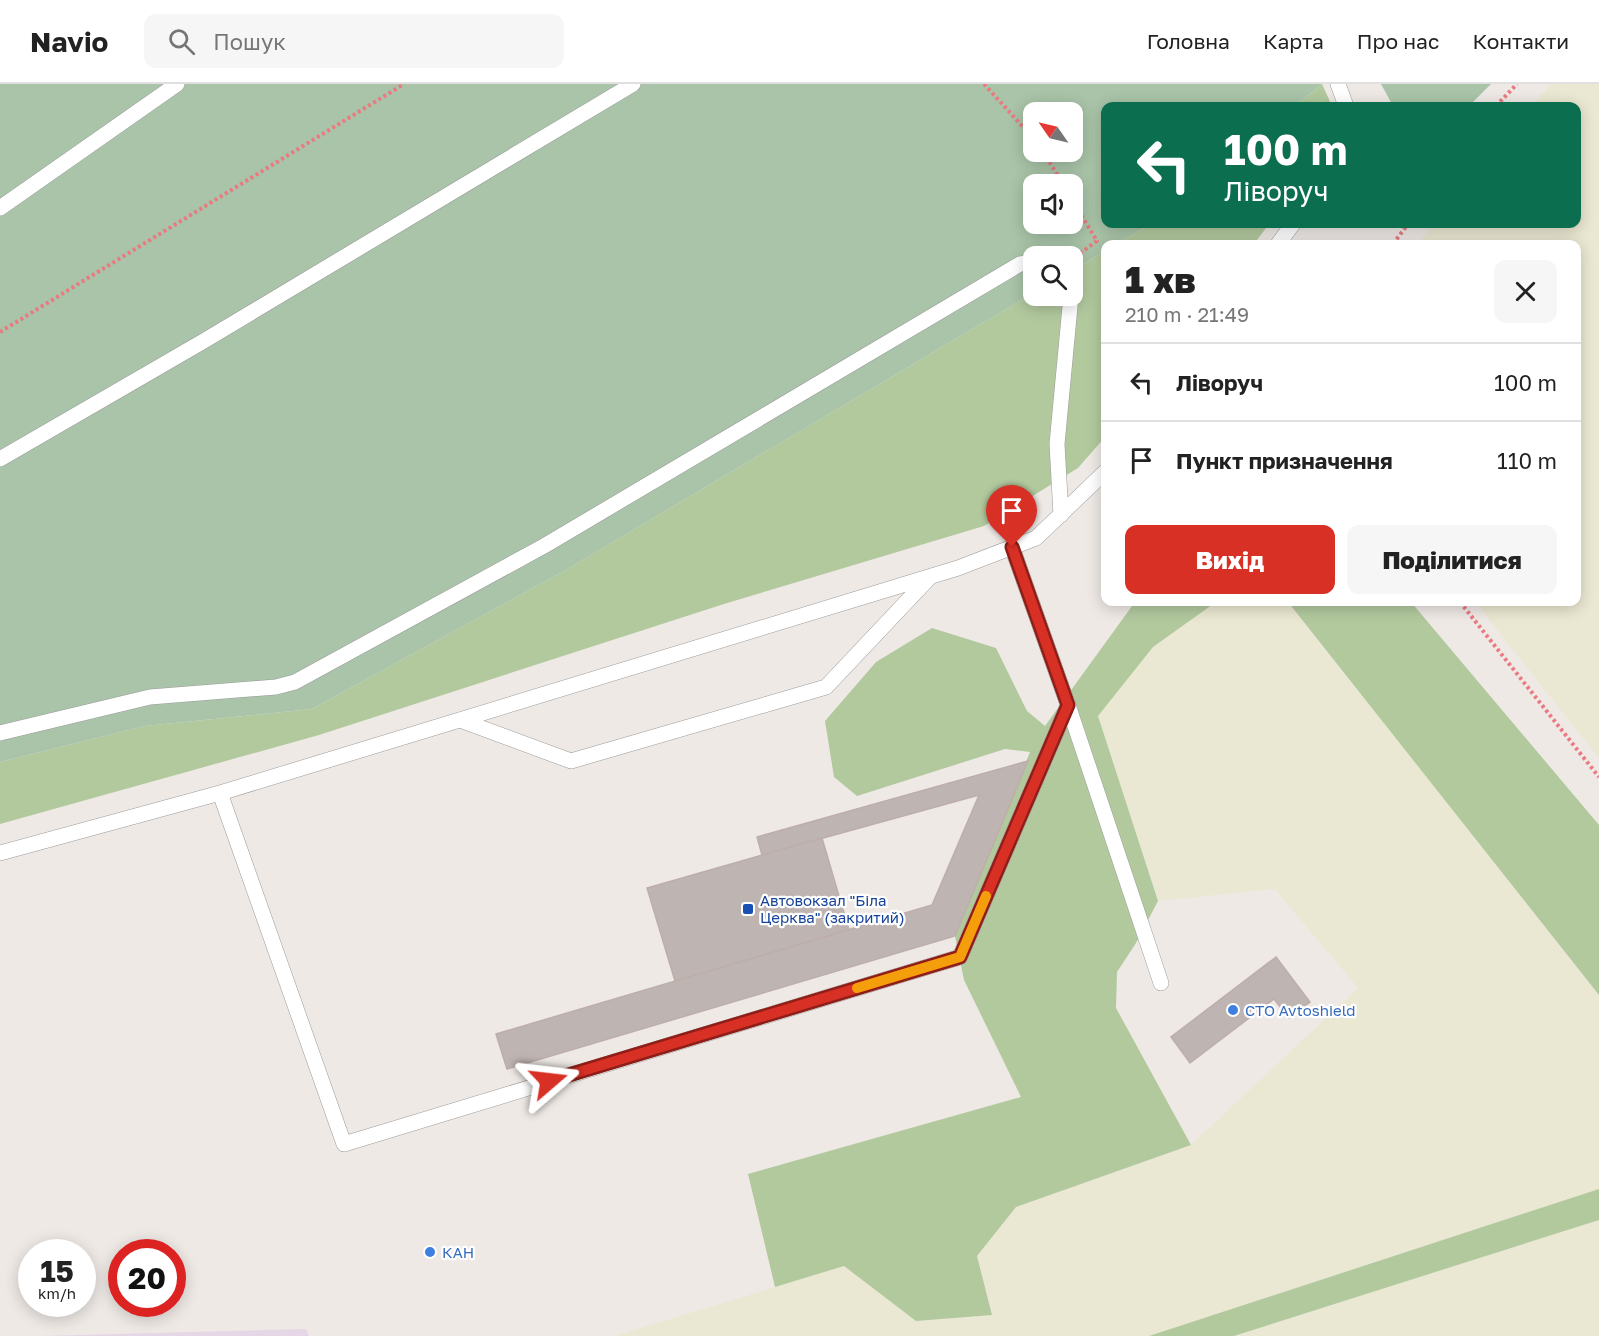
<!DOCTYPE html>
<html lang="uk">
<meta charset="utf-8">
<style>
body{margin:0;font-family:"Golos Text",sans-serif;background:#f6f6f6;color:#222;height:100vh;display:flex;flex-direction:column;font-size:22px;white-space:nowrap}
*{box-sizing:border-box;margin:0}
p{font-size:20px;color:#767676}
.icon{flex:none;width:33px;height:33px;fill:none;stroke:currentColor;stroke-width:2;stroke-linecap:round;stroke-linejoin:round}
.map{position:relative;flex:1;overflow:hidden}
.sheet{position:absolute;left:1101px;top:156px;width:480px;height:366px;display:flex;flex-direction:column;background:#fff;border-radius:12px;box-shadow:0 3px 15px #0003}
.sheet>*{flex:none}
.hud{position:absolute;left:1101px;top:18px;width:480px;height:126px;border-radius:12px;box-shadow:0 3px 15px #0003;background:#0b6e4f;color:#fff;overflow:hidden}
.needle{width:39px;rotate:304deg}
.tools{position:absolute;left:1023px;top:18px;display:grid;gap:12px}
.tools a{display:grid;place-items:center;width:60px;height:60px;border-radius:12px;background:#fff;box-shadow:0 3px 15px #0003;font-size:30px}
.speed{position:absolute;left:18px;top:1155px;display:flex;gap:12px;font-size:30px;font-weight:700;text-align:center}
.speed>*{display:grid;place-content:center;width:78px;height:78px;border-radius:50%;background:#fff;box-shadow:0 3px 15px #0003;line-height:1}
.speed small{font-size:15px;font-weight:400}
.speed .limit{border:9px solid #d22;background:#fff;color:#111}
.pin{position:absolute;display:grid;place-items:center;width:51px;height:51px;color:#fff;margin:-62px -26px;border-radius:50% 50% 50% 0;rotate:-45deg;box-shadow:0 0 6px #0007}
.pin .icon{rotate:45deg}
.me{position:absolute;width:66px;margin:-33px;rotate:73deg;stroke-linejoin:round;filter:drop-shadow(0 0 4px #0008)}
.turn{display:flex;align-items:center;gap:21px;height:126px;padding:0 24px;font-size:27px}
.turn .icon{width:78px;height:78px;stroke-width:2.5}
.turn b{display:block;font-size:42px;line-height:51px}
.round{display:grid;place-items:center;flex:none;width:63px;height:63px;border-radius:12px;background:#f6f6f6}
.headline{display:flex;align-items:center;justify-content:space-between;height:102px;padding:0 24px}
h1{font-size:36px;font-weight:800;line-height:45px}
.action{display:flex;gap:12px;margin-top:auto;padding:12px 24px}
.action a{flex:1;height:69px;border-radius:12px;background:#d93025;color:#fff;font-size:24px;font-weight:800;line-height:69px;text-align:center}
.action a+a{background:#f6f6f6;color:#222}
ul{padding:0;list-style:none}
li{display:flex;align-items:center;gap:18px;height:78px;padding:0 24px;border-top:2px solid #e0e0e0}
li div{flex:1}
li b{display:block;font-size:22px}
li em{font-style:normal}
header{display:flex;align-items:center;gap:36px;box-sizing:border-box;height:84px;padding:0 30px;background:#fff;border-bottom:2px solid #e0e0e0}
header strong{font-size:28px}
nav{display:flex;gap:33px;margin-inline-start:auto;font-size:21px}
.search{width:420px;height:54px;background:#f6f6f6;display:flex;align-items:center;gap:15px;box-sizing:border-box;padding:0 21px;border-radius:12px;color:#767676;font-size:22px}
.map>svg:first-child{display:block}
.industrial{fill:#e6d7e6}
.farmland{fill:#eae8d2}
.forest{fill:#b2c99e}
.cemetery{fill:#a9c4a8;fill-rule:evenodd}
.building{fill:#beb4b2;stroke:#beaea9;stroke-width:1.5}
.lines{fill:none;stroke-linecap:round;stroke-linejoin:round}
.lane-casing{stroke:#9b9b9b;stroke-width:16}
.path{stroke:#eb7981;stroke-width:4;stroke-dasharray:3 3;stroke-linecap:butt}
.lane{stroke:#fff;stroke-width:15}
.route-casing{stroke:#8d1f18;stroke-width:15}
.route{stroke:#d93025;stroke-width:10}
.slow{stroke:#f59e0b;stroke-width:10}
.transit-dot{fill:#1a4fb4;stroke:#fff;stroke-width:2}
.shop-dot{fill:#3f7fe0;stroke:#fff;stroke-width:2}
.labels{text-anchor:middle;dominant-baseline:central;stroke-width:4.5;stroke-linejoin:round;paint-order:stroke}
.transit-label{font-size:15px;fill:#164399;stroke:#fff;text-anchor:start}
.shop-label{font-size:15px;fill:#366cbe;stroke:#fff;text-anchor:start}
</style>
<header>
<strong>Navio</strong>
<div class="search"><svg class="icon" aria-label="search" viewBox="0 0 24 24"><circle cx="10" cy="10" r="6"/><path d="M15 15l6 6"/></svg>Пошук</div>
<nav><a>Головна</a><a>Карта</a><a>Про нас</a><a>Контакти</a></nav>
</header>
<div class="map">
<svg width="1599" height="1252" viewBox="0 0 1599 1252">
<rect width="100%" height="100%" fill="#eee9e5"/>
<path class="industrial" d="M306,1245L309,1252H40Z"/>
<path class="farmland" d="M1551,0H1599V674L1475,518H1576V160H1417L1434,140H1576V22H1532Z
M1216,518H1288L1599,911V1105L1149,1252H615L844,1182L916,1237L992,1230L977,1172L1016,1123L1191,1061L1358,904L1275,805L1158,817L1097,632L1153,563Z
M1599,1136V1252H1234Z"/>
<path class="forest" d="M1322,0L1332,22H1295Z
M1151,140H1269L1254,160H1116Z
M1105,167V353L1078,384L984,442L724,520L319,651L0,740V678L145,642L312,625L564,487L1033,209L1034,212H1072L1073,186Z
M1135,518H1216L1153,563L1098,632L1158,817L1136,859L1117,888L1116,924L1191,1061L1016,1123L977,1172L992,1231L916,1237L844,1182L775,1203L748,1090L1021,1013L964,896L955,852L1030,668L1005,665L857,712L834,693L825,637L876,578L932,544L996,564L1027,627L1045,642Z
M1288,518H1411L1599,741V911Z
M1599,1105V1136L1234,1252H1149Z"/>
<path class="cemetery" d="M0,0H1322L1295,22H1106V140H1151L1116,160H1106L1105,167L1073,186L1072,172H1034L1033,209L564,487L312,625L145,642L0,678ZM1034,28H1072V68H1034ZM1034,100H1072V140H1034Z
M1381,0H1491L1469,22H1393Z"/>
<path class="building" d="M1028,677L955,852L507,985L496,950L932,821L979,711L762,771L757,753Z
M822,754L849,846L675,897L647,804Z
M1276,873L1310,918L1289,934L1274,915L1190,979L1171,953Z"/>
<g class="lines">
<g class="lane-casing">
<path id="lane" d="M1338,0L1346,22
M0,124L177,0
M1278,160L1293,140
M0,375L202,258L633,0
M1061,431L1057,360L1071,212
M1068,621L1161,899
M460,636L571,677L826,603L929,494
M0,649L150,613L276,603L295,598L544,462L1020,180L1034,178
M220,709L344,1060L960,873L1068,621L1012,463
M0,769L220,709L958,484L1036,454L1106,387"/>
</g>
<path class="path" d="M984,0L1034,55
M1496,22L1517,0
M1043,68L1063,100
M1072,116L1097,157L1072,175
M1393,160L1408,140
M0,248L404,0
M1460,518L1599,693"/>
<use href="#lane" class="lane"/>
</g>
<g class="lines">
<g class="route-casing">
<path id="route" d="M549,997L960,873L1068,621L1012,463"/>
</g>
<use href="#route" class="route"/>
<path class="slow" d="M857,904L960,873L986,812"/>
</g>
<rect class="transit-dot" x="742" y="819" width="12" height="12" rx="3"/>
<g class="shop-dot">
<circle cx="1233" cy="926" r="6"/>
<circle cx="430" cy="1168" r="6"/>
</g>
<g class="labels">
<g class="transit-label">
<text x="760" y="816">Автовокзал "Біла<tspan x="760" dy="17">Церква" (закритий)</tspan></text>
</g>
<g class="shop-label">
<text x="1245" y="926">СТО Avtoshield</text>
<text x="442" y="1168">КАН</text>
</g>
</g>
</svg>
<div class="tools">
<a><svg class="needle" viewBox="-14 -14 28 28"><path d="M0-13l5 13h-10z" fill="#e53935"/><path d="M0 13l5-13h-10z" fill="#767676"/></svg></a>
<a><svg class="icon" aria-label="sound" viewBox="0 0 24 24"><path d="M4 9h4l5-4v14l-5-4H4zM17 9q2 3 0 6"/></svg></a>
<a><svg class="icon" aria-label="search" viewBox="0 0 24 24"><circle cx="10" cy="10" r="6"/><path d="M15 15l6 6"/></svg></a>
</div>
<div class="speed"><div>15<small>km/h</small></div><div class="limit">20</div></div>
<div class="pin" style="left:1012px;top:463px;background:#d93025"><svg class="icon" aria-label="arrive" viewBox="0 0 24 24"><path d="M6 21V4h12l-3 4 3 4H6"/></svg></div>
<svg class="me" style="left:549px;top:997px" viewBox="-20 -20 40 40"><path d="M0-17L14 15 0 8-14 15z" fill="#d93025" stroke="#fff" stroke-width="4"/></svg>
<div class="hud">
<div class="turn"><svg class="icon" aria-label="left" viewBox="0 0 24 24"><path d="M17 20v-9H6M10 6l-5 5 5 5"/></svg><div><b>100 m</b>Ліворуч</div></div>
</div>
<section class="sheet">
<div class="headline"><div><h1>1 хв</h1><p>210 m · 21:49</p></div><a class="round"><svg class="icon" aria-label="close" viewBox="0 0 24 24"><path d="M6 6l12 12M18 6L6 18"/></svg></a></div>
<ul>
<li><svg class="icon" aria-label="left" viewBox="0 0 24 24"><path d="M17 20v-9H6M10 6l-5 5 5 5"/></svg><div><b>Ліворуч</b></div><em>100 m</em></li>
<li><svg class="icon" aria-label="arrive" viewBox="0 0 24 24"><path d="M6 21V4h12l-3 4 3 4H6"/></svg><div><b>Пункт призначення</b></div><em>110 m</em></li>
</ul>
<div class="action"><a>Вихід</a><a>Поділитися</a></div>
</section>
</div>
